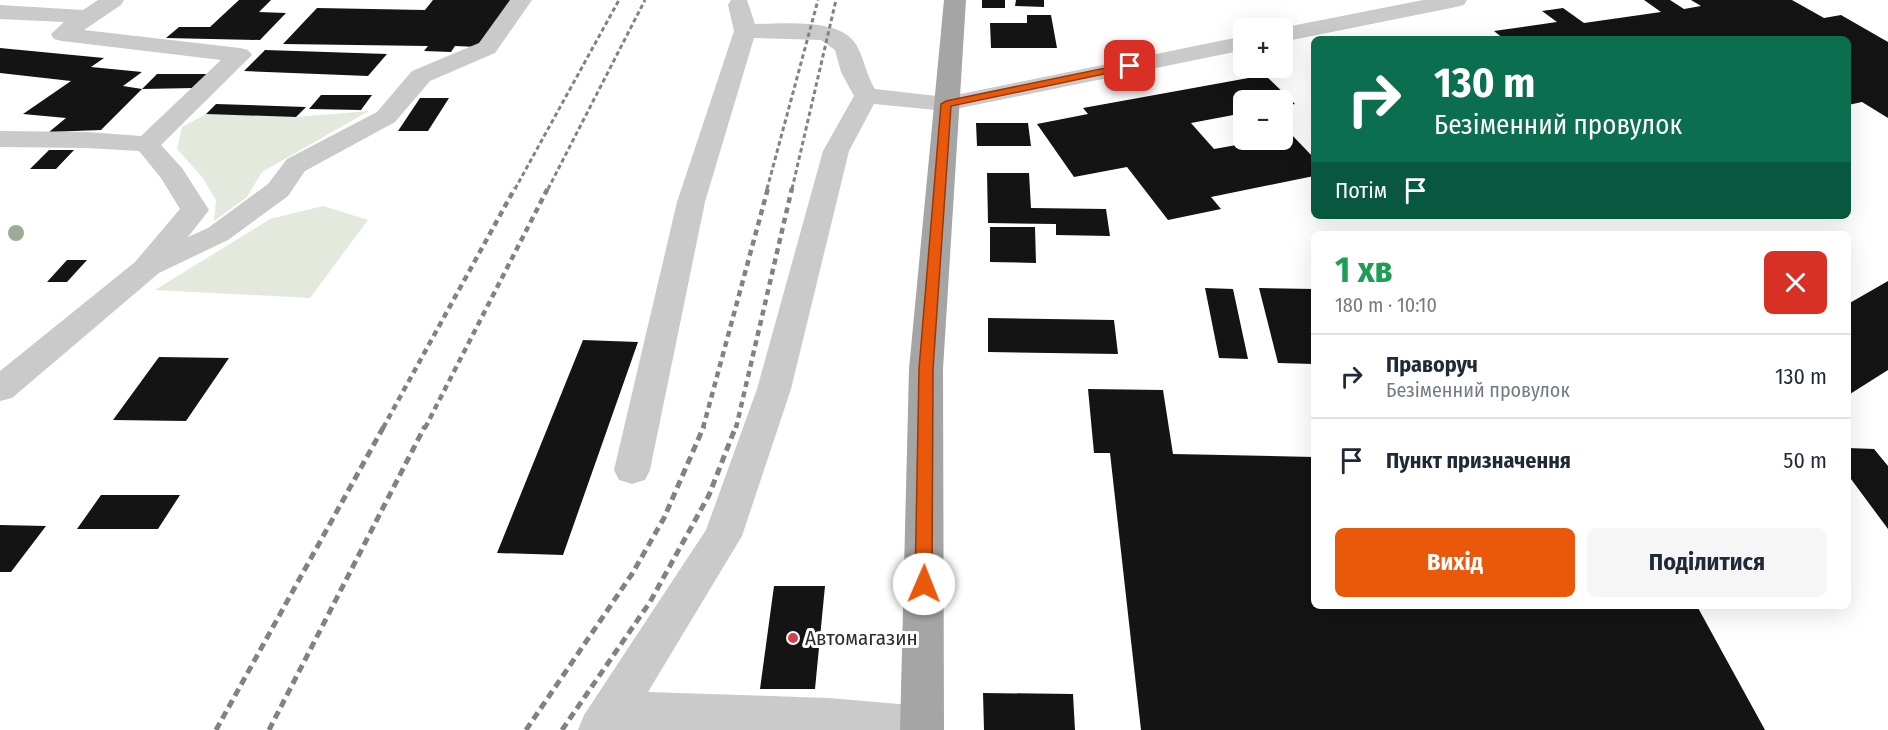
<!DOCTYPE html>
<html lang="uk">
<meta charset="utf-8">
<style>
body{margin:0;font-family:"Fira Sans Condensed",sans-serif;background:#f6f6f7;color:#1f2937;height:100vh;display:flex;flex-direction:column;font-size:22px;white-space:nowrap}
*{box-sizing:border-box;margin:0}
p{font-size:20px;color:#747a83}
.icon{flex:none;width:33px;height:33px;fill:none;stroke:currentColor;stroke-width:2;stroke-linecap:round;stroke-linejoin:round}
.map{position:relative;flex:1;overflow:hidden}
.sheet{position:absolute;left:1311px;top:231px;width:540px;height:378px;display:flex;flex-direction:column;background:#fff;border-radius:9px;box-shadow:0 6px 24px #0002}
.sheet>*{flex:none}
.hud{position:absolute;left:1311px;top:36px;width:540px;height:183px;border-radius:9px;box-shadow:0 6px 24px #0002;background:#0b6e4f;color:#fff;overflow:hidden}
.buttons{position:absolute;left:1233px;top:18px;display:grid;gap:12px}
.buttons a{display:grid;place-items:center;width:60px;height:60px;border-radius:9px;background:#fff;box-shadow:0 6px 24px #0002;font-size:30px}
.pin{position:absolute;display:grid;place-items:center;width:51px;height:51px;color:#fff;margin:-26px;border-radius:12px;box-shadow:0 3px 9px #0006}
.me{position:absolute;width:66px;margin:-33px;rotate:1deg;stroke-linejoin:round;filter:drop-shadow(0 0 4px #0008)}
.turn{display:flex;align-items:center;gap:21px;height:126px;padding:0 24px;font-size:27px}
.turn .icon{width:78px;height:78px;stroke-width:2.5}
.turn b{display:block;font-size:42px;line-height:51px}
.then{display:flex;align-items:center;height:57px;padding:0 24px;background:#0003;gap:12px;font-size:22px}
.round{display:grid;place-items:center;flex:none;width:63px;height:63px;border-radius:9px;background:#f6f6f7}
.head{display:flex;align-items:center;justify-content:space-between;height:102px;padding:0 24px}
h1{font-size:36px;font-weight:700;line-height:45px;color:#1e9e55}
.action{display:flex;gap:12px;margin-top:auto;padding:12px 24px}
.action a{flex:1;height:69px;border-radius:9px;background:#ea580c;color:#fff;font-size:24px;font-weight:700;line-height:69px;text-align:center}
.action a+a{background:#f6f6f7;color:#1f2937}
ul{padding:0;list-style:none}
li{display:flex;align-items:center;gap:18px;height:84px;padding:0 24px;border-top:2px solid #e0e1e3}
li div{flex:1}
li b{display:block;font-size:22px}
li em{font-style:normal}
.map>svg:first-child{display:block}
.green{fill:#e3e9dc}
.building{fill:#141414}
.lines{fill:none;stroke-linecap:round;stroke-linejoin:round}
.minor{fill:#cacaca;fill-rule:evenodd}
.major{fill:#a5a5a5;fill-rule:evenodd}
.rail-far2{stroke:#828282;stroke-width:3;stroke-dasharray:4.5 3;stroke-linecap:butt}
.rail-far1{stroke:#828282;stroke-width:4.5;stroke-dasharray:6 4.5;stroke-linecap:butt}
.rail{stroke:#828282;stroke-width:5;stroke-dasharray:8 5;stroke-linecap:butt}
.tree{fill:#9faa95}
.route{fill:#ea580c;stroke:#983908;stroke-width:1.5}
.poi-dot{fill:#d2414f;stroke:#fff;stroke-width:2}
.labels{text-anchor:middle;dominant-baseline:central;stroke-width:6;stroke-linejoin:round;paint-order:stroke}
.near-poi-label{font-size:21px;fill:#2d2d2d;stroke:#fff;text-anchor:start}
</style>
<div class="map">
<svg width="1888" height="730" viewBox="0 0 1888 730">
<rect width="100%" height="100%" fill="#fff"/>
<path class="green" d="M369,111L262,172L247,197L214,221L216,200L202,177L177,149L182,127L206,114L296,117Z
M323,206L368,220L310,298L155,290L270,219Z"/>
<path class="building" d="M239,0H271L259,12L286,13L260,40L166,38L179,27H210Z
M433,0H511L478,47L455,46L451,52L424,51L428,46L283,44L317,8L425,10Z
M982,0H1005V8H982Z
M1016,0H1044V7L1015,6Z
M1644,0H1670L1684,9L1701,6L1691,0H1792L1824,18L1841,15L1888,42V118L1862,102L1848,105V39H1504L1494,31L1557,22L1542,11L1563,8L1584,23L1661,12Z
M1027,15H1051L1057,48H991L990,23H1027Z
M0,48L104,58L91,67L142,72L123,86L142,89L157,74H207L194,88L142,89L101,130L49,132L66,118L23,114L71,81L0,73Z
M265,50L387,54L368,76L244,71Z
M1265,75L1295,104L1282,106V100H1244V113L1191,123L1214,149L1265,140H1282V136L1291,134L1314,158V176L1211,197L1221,209L1168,220L1127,167L1074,177L1037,124L1088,114L1083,108Z
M321,95H372L361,110L309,109Z
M420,98H449L428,131H398Z
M216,104L306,107L296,117L206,114Z
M976,123H1028L1031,146H977Z
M49,150H74L56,169H30Z
M987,173H1029L1031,208L1106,209L1110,236L1056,235V224L988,223Z
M990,227H1035L1036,263L990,262Z
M67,260H87L67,282H47Z
M1888,281V370L1850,394L1848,393V304Z
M1205,288L1233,289L1248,359L1219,358Z
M1259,288L1314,289V364L1278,363Z
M988,318L1114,320L1118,354L988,352Z
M583,340L638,342L563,555L497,553Z
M159,357L229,358L186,421L113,420Z
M1088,389L1163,390L1173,454L1314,457V606H1697L1765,730H1141L1110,453H1094Z
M1848,448L1874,449L1888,466V529L1848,475Z
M101,495H180L158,529H77Z
M0,525L46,526L11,572H0Z
M774,586H825L815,689H760Z
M983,693L1073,694L1075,730H984Z"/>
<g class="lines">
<path class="minor" d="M98,0H124L121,5L84,30L240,48L248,50L252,55L161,145L182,168L209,210L188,237L208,228L268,184L287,159L377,112L412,71L479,43L510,0H532L495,53L430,81L395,122L305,171L288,196L228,240L159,273L12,398L0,401V371L135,262L180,209L161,178L139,151L87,148L0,147V131L87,132L141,136L221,60L62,41L54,39L51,34L64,22L0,19V5L83,10Z
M731,0H747L755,24C782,24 842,17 857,46C864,59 866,74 875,89L946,97L1244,36V50L946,111L874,104L849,151L791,389L742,536L648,692L829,698L922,706L938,712L944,727L943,730H578L584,715L706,530L757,389L823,151L854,96L841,72L835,50L821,40L754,38L705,202L650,470L645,480L632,484L619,480L614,470L677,202L734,31L728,5Z
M1423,0H1467L1464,5L1456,7L1282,42V28H1281Z"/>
<path class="major" d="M944,0H966L943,369L944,730H900L909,369Z"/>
<path class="rail-far2" d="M515,189L619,0
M548,189L645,0
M767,189L818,0
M792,189L836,0"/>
<path class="rail-far1" d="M383,428L515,188
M425,428L548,188
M703,428L768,188
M736,428L792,188"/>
<path class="rail" d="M216,730L384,426
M269,730L425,426
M526,730L632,574L664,518L704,426
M562,730L650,602L709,495L736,426"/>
</g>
<circle class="tree" cx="16" cy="233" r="8"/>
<path class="route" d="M1130,63L1133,64V68L951,106L933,369L932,584L929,589L924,591L918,589L915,584L919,369L941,104L946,101Z"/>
<circle class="poi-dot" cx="793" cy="638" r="6"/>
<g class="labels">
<g class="near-poi-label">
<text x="805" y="638">Автомагазин</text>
</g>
</g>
</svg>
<div class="buttons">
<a>+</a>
<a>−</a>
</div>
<div class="pin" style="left:1130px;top:66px;background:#d93025"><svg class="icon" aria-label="arrive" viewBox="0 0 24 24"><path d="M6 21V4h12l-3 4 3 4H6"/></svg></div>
<svg class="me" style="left:924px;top:584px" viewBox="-20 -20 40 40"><circle r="19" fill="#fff"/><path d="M0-13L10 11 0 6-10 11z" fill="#ea580c"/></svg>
<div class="hud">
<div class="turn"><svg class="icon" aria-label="right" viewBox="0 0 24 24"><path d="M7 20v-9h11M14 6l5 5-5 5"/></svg><div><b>130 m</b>Безіменний провулок</div></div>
<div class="then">Потім<svg class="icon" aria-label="arrive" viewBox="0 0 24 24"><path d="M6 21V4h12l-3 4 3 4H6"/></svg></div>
</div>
<section class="sheet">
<div class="head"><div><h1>1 хв</h1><p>180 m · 10:10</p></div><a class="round" style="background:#d93025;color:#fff"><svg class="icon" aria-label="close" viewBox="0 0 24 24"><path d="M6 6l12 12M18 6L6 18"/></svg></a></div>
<ul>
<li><svg class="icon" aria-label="right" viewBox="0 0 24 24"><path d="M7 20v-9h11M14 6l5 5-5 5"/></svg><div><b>Праворуч</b><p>Безіменний провулок</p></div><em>130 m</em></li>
<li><svg class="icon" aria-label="arrive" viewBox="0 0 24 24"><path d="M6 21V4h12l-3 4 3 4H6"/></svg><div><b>Пункт призначення</b></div><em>50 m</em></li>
</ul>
<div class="action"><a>Вихід</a><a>Поділитися</a></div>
</section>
</div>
